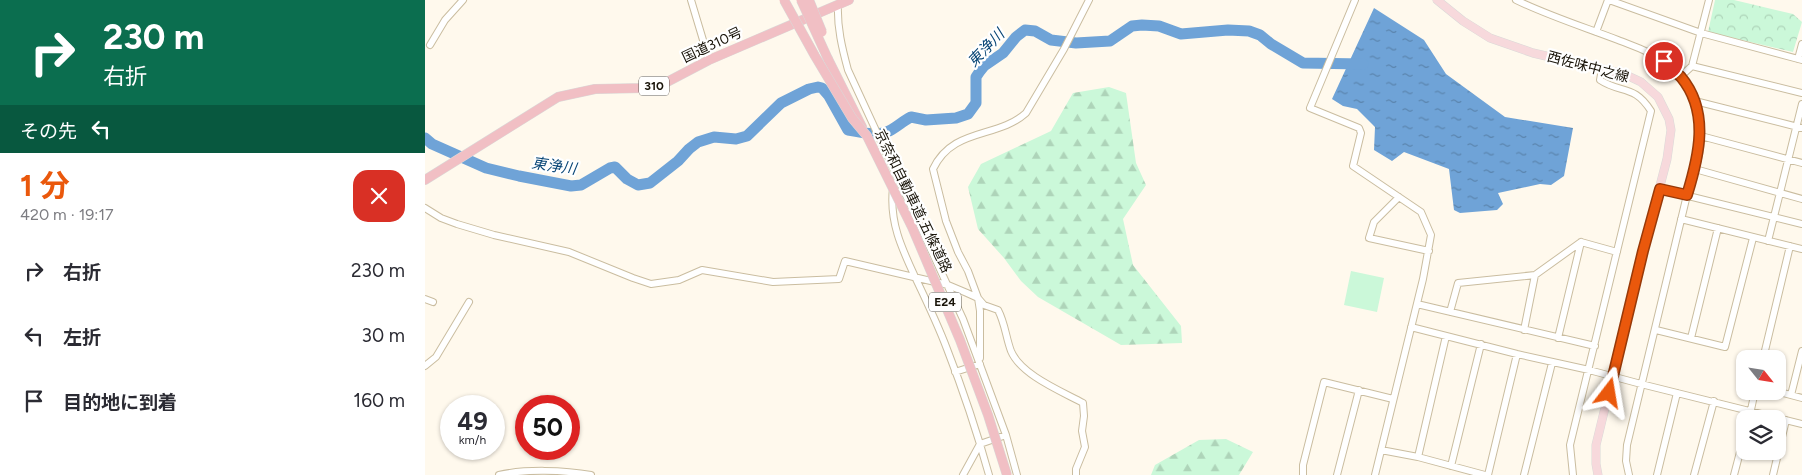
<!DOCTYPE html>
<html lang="ja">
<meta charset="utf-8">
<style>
body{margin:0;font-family:Figtree,"Noto Sans JP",sans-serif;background:#f2f2f3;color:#2b2b33;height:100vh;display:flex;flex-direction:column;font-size:19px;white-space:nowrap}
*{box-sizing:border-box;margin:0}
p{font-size:16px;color:#7c7c81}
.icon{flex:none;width:28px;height:28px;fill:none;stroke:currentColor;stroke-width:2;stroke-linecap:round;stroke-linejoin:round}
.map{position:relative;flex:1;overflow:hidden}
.details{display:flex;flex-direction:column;background:#fff;width:425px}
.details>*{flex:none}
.guide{background:#0b6e4f;color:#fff;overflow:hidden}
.needle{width:32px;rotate:120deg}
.tools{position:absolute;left:1311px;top:350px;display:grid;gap:10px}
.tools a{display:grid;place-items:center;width:50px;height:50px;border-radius:10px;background:#fff;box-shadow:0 1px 4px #0004;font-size:25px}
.speed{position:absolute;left:15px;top:395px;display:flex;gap:10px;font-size:25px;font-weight:700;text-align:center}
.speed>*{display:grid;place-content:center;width:65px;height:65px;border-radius:50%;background:#fff;box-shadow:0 1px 4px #0004;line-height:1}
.speed small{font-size:12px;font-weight:400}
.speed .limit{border:8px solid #d22;background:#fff;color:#111}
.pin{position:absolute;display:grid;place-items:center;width:42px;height:42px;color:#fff;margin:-21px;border:2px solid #fff;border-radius:50%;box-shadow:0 1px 5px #0007}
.me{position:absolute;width:55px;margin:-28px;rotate:14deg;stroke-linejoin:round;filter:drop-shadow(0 0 4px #0008)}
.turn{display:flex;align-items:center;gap:18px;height:105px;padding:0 20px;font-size:22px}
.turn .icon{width:65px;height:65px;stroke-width:2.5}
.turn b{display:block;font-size:35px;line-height:42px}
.then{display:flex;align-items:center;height:48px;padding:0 20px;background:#0003;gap:10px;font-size:19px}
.round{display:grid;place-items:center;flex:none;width:52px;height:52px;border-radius:15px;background:#f2f2f3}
.overview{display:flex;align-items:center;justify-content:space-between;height:85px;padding:0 20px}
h1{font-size:30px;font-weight:700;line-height:38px;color:#ea580c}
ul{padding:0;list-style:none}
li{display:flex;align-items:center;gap:15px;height:65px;padding:0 20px}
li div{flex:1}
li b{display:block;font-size:19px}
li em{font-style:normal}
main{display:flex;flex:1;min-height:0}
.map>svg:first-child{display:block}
.green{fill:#cbf8d9}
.forest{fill:url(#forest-firs)}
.park{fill:url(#park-crowns)}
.water{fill:url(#water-ripples)}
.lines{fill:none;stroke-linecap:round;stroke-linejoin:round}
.river{stroke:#6fa3d7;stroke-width:11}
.minor-casing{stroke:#cabda0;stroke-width:8}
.major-casing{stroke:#dad9d8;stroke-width:9}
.highway-casing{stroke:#dad9d8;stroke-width:10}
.minor{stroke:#fff;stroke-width:6}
.major{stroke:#f7d9dc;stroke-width:8}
.highway{stroke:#f1bfc4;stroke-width:9}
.highway-bridge-casing{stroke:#dad9d8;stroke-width:10;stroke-linecap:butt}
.highway-bridge{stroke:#f1bfc4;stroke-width:9}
.route-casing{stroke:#983908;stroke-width:12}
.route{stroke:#ea580c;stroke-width:9}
.labels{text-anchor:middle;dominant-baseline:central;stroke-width:4.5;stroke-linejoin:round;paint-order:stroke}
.shield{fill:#fff;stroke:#5e5a53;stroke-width:1}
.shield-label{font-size:12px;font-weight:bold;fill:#191409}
.street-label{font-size:14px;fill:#191409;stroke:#fff}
.water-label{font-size:15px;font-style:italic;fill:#094676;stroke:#fff}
</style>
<main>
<section class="details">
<div class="guide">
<div class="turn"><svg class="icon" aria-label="right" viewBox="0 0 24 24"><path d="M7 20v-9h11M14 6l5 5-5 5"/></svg><div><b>230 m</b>右折</div></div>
<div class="then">その先<svg class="icon" aria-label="left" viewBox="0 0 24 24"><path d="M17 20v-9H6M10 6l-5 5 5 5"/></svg></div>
</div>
<div class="overview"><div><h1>1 分</h1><p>420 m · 19:17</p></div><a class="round" style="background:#d93025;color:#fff"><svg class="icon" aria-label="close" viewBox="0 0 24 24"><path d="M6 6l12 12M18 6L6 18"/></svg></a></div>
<ul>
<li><svg class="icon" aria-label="right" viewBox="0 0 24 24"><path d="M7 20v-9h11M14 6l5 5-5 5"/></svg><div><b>右折</b></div><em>230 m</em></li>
<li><svg class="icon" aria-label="left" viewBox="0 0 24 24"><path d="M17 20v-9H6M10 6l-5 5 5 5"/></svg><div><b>左折</b></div><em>30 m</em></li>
<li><svg class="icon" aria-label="arrive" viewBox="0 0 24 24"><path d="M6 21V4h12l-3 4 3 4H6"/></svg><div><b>目的地に到着</b></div><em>160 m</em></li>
</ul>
</section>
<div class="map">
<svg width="1377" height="475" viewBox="0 0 1377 475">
<defs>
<pattern id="forest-firs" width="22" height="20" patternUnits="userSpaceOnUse" patternTransform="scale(1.25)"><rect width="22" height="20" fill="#cbf8d9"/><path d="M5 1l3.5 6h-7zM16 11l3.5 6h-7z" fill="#aed4b9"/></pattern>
<pattern id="park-crowns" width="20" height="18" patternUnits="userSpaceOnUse" patternTransform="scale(1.25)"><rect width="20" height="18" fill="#cbf8d9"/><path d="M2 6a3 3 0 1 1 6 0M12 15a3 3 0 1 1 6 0" fill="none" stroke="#aed4b9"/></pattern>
<pattern id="water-ripples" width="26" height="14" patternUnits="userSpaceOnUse" patternTransform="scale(1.25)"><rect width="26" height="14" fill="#6fa3d7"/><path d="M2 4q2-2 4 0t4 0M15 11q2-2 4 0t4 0" fill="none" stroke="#5a84ad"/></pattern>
</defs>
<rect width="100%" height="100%" fill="#fff9ed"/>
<path class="green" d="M926,271L959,278L952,312L919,305Z"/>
<path class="forest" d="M684,87L701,93L711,163L721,185L698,219L708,265L756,326L757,343L696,345L613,297L596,281L579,258L553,229L543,187L556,164L626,131L648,93Z
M801,439L828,452L814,475H726L730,465L774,440Z"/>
<path class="park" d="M1290,0H1309L1368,14L1377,22L1368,52L1283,32Z"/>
<path class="water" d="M949,8L999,40L1021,74L1080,117L1148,128L1139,176L1126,185L1115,184L1073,193L1078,204L1072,210L1035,213L1029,210L1024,169L979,152L967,161L949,150L950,127L932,109L918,106L907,99Z"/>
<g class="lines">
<path class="river" d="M0,138L7,144L61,168L94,176L146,186L156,185L185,168L190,167L202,179L213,185L225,183L253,161L264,149L273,142L289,137L311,139L322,136L356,103L384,89L393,87L397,88L404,96L423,130C436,132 452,137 464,131C472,127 478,121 486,117L501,120L531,118L543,114L551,103V77L555,71L559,66L578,53L591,37L600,30L610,31L626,40L651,43L685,41L707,26L717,25L734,26L756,34L803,30L824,31L835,35L846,44L878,63L938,64"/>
<g class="minor-casing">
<path id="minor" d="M266,0L284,60
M930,0L885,108L934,128L936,133L928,166L996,212L1006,235L998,279L950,475
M1091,0C1124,16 1159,27 1193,40C1208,46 1225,51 1238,61C1262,78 1276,106 1276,136C1276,156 1268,177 1262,195L1202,445L1201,461L1204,475
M1184,0L1276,33L1377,60
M413,5C412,27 417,48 423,70L538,319L581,435L592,475
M1171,32L1183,0
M5,45L20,20L38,0
M1373,59L1377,44
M1267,66L1377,93
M1255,77L1267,66L1284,0
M1270,101L1377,128
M1276,136L1377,163
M1270,169L1377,199
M468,188C464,222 477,249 491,279C502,302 513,325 522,349C538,390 552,432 564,475
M1235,189L1377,224
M974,197L949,222L944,238L1004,251
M0,208L16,218L32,224L69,235L144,252L208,278L226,284L254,280L277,270L348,282L414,279L420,261L523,285L542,293L553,298L559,305L573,310C580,323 581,338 586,351C596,375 636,391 658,403L659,416L657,431L660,447L651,469V475
M1256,219L1377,249
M1343,241L1377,104
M1156,242L1192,252
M0,299L8,302
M992,304L1170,346
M1025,312L1033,283L1110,275L1156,242
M986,327L1092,354L1164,370L1216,384L1377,424
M1099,330L1110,275
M1231,330L1300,347L1328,238
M1133,338L1156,242
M1266,338L1293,228
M555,358V311L553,298L543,271L533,252L521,221L508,169C528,127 572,139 601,113L639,49L664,0
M1338,359L1365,246
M0,366L11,357L44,302
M530,372L555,364
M1351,391L1377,398
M1366,395L1377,351
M1324,419L1330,391
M956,450L993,457L1060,475
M993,457L1021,336
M1026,466L1056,344
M74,475C99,469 140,470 166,475
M538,475L555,444L581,435
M878,475V465L899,382L968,399
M912,475L934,390
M1063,475L1092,354
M1099,475L1127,363
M1148,475L1145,445L1226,111C1209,84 1196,94 1175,80L1177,69
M1232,475L1252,393
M1269,475L1289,401
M1309,475L1320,433
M1348,475L1361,420"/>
</g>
<g class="major-casing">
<path id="major" d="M1012,0L1038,21L1065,38L1108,53L1199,74L1216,82L1233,97L1244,119L1246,130L1242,159L1218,251L1171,445V464L1173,475"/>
</g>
<g class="highway-casing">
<path id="highway" d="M403,59L437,127
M0,180L133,97L170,89L219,88L242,82L284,60L424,0"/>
</g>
<use href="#minor" class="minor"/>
<use href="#major" class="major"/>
<use href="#highway" class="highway"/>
<g class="highway-bridge-casing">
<path id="highway-bridge" d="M359,0L390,56L427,118L442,136L487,227L535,340L563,415L582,475
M376,0L403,59
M384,0L397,32"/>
</g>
<use href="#highway-bridge" class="highway-bridge"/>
</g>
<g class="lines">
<g class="route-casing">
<path id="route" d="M1184,393L1218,251L1235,189L1262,195C1274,156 1285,112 1256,77C1251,72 1244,67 1239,61"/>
</g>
<use href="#route" class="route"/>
</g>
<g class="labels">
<g class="shield">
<rect x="214" y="76.5" width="30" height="19" rx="4"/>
<rect x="504" y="292.5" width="32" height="19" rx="4"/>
</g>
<g class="shield-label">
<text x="229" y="86">310</text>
<text x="520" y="302">E24</text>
</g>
<g class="street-label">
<text transform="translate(287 45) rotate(-25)">国道310号</text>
<text transform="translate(1163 67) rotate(15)">西佐味中之線</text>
<text transform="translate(488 201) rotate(64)">京奈和自動車道;五條道路</text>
</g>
<g class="water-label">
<text transform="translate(561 48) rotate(-46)">東浄川</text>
<text transform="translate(129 166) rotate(8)">東浄川</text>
</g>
</g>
</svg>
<div class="tools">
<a><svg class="needle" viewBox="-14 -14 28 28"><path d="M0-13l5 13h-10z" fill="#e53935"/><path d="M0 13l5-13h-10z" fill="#7c7c81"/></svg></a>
<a><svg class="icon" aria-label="layers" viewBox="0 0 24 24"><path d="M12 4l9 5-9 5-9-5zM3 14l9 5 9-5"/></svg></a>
</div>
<div class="speed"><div>49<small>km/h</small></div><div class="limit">50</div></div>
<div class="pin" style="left:1239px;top:61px;background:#d93025"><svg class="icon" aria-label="arrive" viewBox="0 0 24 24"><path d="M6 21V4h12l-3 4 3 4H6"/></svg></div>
<svg class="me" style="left:1184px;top:393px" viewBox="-20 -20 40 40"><path d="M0-17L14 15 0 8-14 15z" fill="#ea580c" stroke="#fff" stroke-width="4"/></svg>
</div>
</main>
